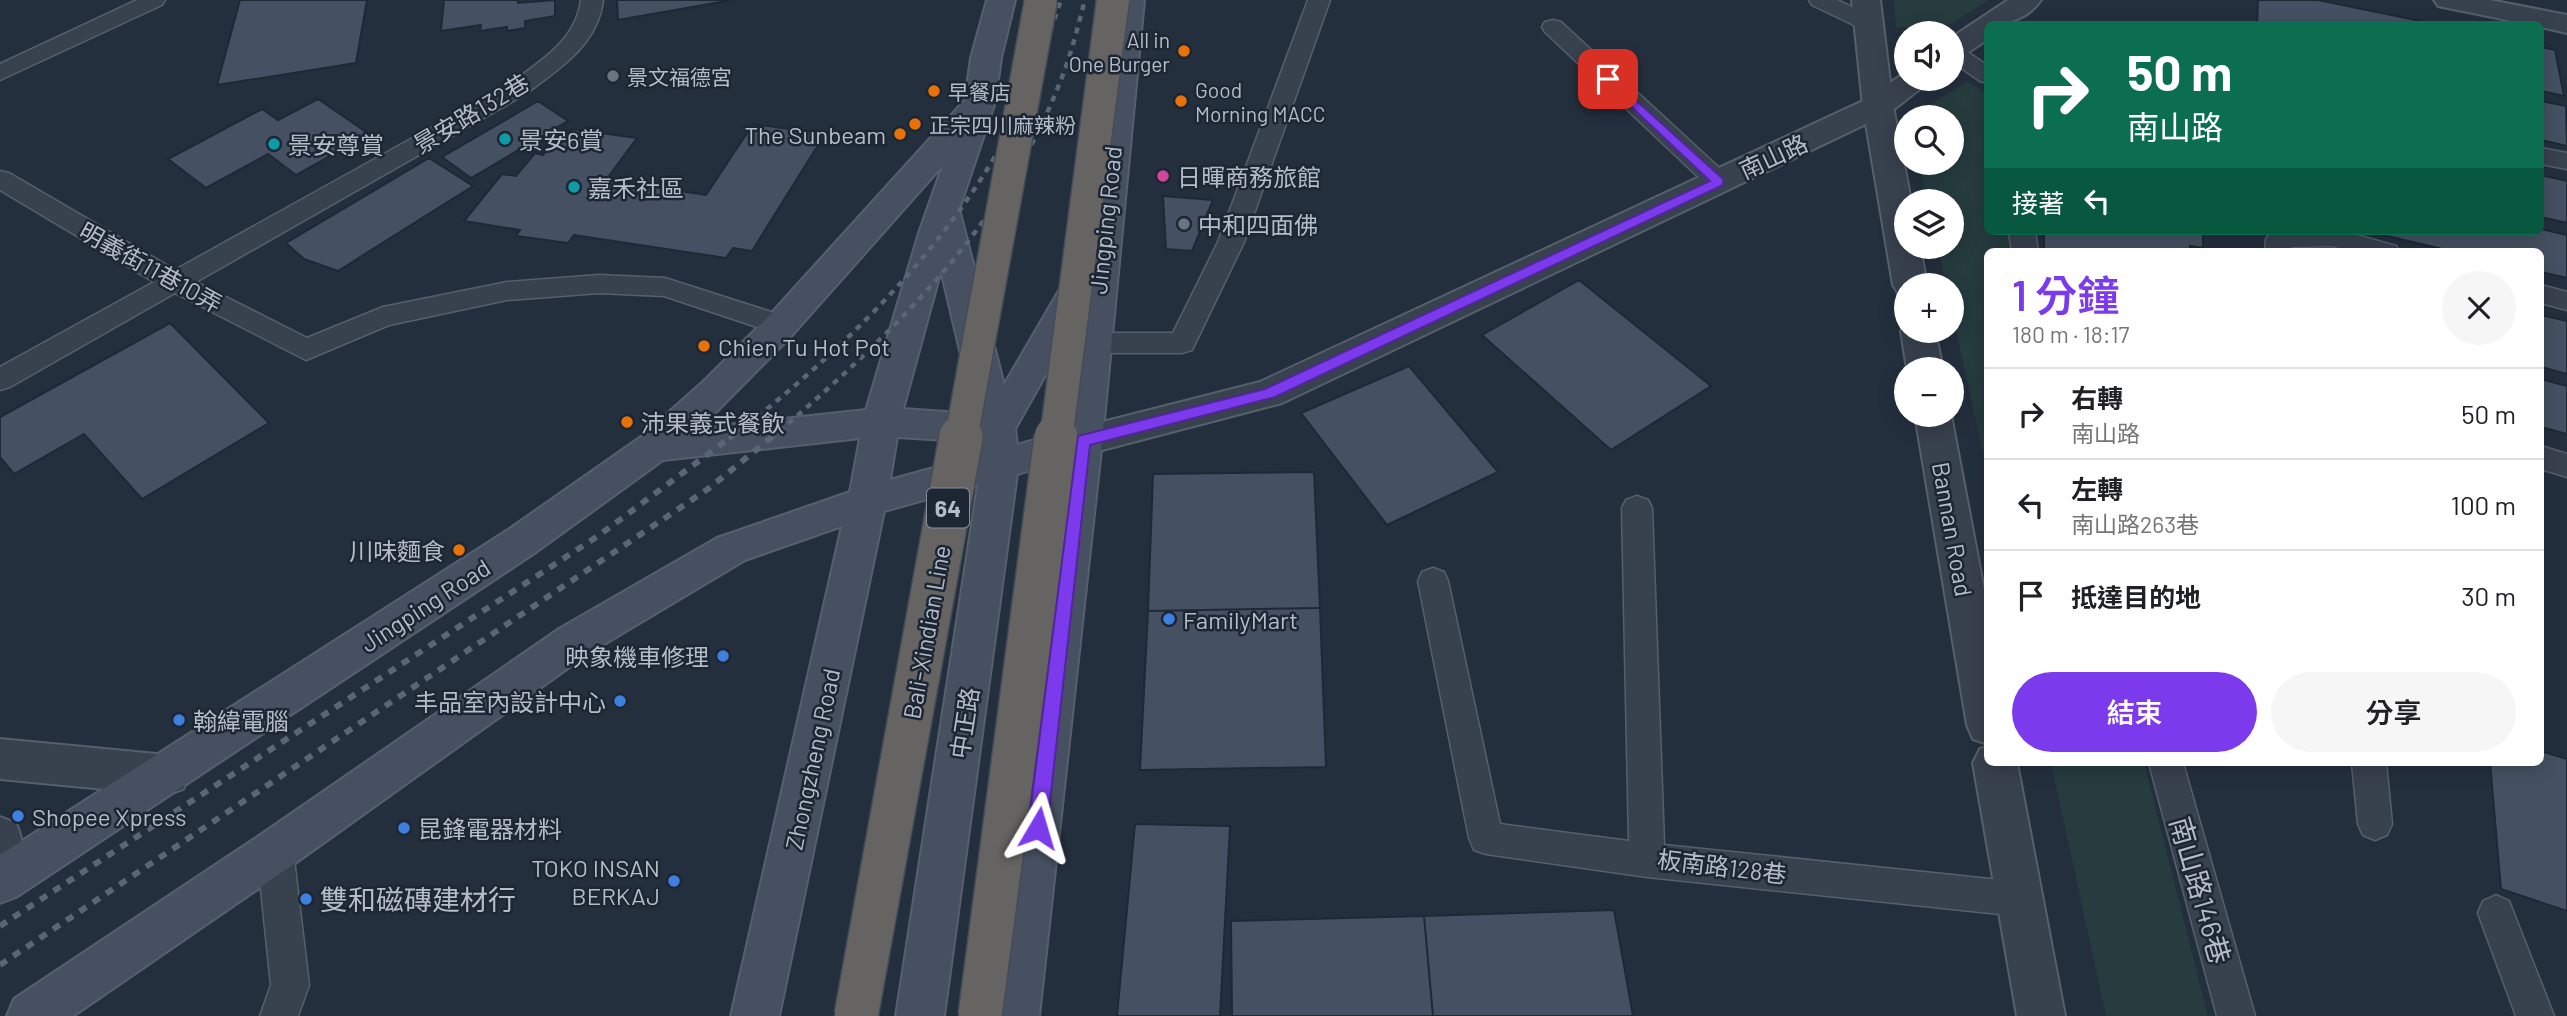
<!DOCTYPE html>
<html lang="zh-TW">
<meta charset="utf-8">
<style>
body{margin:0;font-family:Barlow,"Noto Sans TC",sans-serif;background:#f6f6f6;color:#202124;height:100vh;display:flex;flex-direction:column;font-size:26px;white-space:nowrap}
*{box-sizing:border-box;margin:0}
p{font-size:23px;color:#757577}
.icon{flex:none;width:38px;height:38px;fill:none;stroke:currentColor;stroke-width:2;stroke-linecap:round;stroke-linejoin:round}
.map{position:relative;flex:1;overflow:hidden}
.details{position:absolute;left:1984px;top:248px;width:560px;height:518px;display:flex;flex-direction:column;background:#fff;border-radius:10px;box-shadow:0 4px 18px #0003}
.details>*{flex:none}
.guide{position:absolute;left:1984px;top:21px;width:560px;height:214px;border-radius:10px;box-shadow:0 4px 18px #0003;background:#0b6e4f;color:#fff;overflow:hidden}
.fabs{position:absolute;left:1894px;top:21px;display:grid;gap:14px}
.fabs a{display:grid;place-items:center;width:70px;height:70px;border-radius:50%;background:#fff;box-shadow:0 4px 18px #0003;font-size:35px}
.pin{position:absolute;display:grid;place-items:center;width:60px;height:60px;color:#fff;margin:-30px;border-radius:14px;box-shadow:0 4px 10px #0006}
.me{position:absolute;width:77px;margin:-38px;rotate:7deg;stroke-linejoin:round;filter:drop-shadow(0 0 5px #0008)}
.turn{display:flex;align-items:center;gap:24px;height:147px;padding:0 28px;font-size:32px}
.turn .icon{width:91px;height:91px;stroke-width:2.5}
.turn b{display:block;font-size:49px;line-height:60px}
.then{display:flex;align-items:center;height:66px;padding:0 28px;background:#0003;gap:14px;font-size:26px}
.round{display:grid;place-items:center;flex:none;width:74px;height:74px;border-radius:37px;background:#f6f6f6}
.summary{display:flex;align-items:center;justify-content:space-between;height:119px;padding:0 28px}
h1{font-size:42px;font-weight:600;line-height:52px;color:#7c3aed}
.action{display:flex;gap:14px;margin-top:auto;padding:14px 28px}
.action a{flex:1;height:80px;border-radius:42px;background:#7c3aed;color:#fff;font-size:28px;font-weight:600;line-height:80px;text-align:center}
.action a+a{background:#f6f6f6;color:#202124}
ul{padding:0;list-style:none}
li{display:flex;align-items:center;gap:21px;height:91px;padding:0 28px;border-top:2px solid #e0e0e0}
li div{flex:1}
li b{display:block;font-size:26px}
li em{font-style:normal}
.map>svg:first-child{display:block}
.green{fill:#263c3f}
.building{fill:#455162;stroke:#1f2835;stroke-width:2}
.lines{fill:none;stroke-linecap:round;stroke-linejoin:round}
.service-casing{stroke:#565f6c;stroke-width:3}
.minor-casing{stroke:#565f6c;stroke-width:4}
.tertiary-casing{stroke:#565f6c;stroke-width:4}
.secondary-casing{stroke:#565f6c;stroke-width:4}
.service{fill:#38414e;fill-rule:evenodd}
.minor{fill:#38414e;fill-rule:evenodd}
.tertiary{fill:#38414e;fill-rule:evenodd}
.secondary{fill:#465061;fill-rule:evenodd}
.rail-far1{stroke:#5a6575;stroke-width:4.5;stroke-dasharray:6 6;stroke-linecap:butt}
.rail{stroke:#5a6575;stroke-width:6;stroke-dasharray:8 8;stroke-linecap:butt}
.trunk-bridge-far1-casing{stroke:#434c59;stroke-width:35;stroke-linecap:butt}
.trunk-bridge-casing{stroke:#434c59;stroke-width:46;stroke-linecap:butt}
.trunk-bridge-far1{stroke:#656462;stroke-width:32}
.trunk-bridge{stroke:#656462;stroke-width:43}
.route{fill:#7c3aed;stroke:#51269a;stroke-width:2}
.food-dot{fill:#e8710a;stroke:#1d2633;stroke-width:2.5}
.worship-dot{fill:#6b7280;stroke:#1d2633;stroke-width:2.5}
.culture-dot{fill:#0f9aa8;stroke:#1d2633;stroke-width:2.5}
.hotel-dot{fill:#d1479c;stroke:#1d2633;stroke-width:2.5}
.shop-dot{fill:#3f7fe0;stroke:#1d2633;stroke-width:2.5}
.labels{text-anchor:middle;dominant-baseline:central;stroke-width:5;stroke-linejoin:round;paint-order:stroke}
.far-poi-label{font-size:21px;fill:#b4bcc9;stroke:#1d2633;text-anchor:start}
.shield{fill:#1d2633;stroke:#878f9c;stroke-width:2}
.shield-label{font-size:23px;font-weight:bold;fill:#b4bcc9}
.street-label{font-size:24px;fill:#b4bcc9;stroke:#1d2633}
.poi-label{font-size:24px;fill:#b4bcc9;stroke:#1d2633;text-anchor:start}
.near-street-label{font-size:28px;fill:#b4bcc9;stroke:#1d2633}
.near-poi-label{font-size:28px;fill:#b4bcc9;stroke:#1d2633;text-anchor:start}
</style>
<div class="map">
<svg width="2567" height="1016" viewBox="0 0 2567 1016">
<rect width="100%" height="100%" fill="#242f3e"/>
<path class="green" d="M1894,0H1989L1952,23L1940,27H1896Z
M1967,81L1988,95V231H2009L2013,252H1988V476L1951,308V285H1946L1938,247H1951V201H1928L1919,163H1951V117H1911Z
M2051,763H2144L2208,1016H2106Z"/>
<path class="building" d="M240,0H367L356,63L217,85Z
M444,0H518V3L555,0V16L525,21V28L507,31V27L480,31L481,25L441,31Z
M617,0H732L618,20Z
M2258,0H2318L2435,24H2257Z
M2541,47L2555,50L2564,96L2541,91Z
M318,99L369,134L296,175L268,154L206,188L168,159L262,109L278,120Z
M538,101L568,121L471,178L442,157Z
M2541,101L2566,106L2567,146L2541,140Z
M753,124L825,134L752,251L733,248L726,258L574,235L568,243L516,236L520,230L464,221L502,174L516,176L535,153L543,155L553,142L561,143L572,129L637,138L606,180L706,195Z
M429,158L473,186L338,271L304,259L286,243Z
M2541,175L2567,181V223L2541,217Z
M1163,196L1213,200L1192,251L1166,249Z
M2541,229L2567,235V278L2541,272V252H2455L2366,231Z
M2044,231H2203V248L2190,246L2191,252H2044Z
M1579,280L1711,386L1611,450L1482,335Z
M2541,315L2567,321V374L2541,367Z
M170,323L269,423L142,499L84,434L14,474L0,457V417Z
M1409,366L1498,472L1387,525L1301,413Z
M2541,379L2567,386V434L2541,427Z
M1314,472L1320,608L1148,611L1153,474Z
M1320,608L1326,767L1140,770L1148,611Z
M2541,751L2567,759V911L2501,889L2490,763H2541Z
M1135,824L1230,826L1220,1016H1117Z
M1614,910L1633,1016H1433L1424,916Z
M1424,916L1433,1016H1232L1231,921Z"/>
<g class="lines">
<g class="service-casing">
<path id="service" d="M137,0H165L162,5L0,80V64Z
M581,0H603C598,45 558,70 524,95L196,282L307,338L383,307L507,282L599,275L665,278L790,318L794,325L790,332L781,335L664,296L599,293L507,300L389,325L306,360L175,293L10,387L0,390V367L154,282L0,190V171L9,173L175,270L508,85C539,62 576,41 581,0Z
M1308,0H1330L1244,242L1192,350L1182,353H1092L1082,350L1078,343L1082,336L1092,333H1173L1218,242Z
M1809,0H1837L1876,18L1879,23L1876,28H1860L1812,5Z
M1553,20L1561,22L1728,176L1731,182L1728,188L1719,190L1710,188L1545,32L1542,27L1545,22Z
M1951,44L1959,46L1988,66V83L1980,81L1951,61Z
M2541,148L2567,153V169L2541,164Z
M2009,231H2035L2038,252H2012Z
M2276,231H2342L2396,246L2400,252H2355L2332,246L2291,247V252H2265L2266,239L2270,233Z
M2541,285L2567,292V310L2541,303Z
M2541,446L2567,454V477L2541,469Z
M1637,496L1648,500L1652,508L1664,845L2019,882L2032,887L2037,899L2032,911L2019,916L1647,877L1486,854L1474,850L1469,838L1418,581L1422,572L1433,568L1444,572L1448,581L1500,824L1629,841L1622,508L1626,500Z
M2149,763H2183L2255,1016H2217Z
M2352,763H2386L2392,824L2387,835L2375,840L2363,835L2358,824Z
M275,834L287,839L293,851L309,985L298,1016H260L271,985L257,851L263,839Z
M2496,895L2509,901L2554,1016H2516L2478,913L2483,901Z"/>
</g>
<g class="minor-casing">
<path id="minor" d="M1852,0H1880L1893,106L1911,201H1906V247H1920L1927,285H1906V296L1898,293L1893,285L1863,106Z
M2434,0H2490L2567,15V33L2541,27V24H2527L2448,8L2438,6Z
M1906,322V331H1935L1943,369H1907L1901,331Z
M1915,415H1951L1988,611V744L1973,739L1967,725Z
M0,739L167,755L183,761L189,775L183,789L167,795L0,779Z
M1988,746V763H2017L2065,1016H2017L1973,763L1980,749Z
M0,817L16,823C25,844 25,864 16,884L0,891Z"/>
</g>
<g class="tertiary-casing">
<path id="tertiary" d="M2008,0H2041C2029,18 2008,24 1988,24V39L1961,57L1951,60V38Z
M1906,72V79H1929L1925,85L1889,113L1282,403L1083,455L1070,451L1064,441L1070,431L1083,427L1260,382L1867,99Z"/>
</g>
<g class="secondary-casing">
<path id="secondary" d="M987,0H1015L1001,58L995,102L959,209L1004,385L1067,277L1084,274L1116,0H1144L1102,441L1039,1016H991L1062,461L1017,474L944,1016H896L978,485L884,511L779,1016H731L842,526L745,560L589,653L291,866L73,1016H7L14,999L259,836L559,629L717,538L850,492L860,438L663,460L536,552L16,897L0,903V855L508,530L641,437L704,381L769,316L965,100L971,58ZM943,165L919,233L866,410L700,428L793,334ZM941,270L975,414L903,409ZM1079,315L1066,431L1017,445L1015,429ZM897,437L980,442V455L890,480Z"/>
</g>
<use href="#service" class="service"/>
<use href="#minor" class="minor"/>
<use href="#tertiary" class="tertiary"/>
<use href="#secondary" class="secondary"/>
<path class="rail-far1" d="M729,439C850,346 970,228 1031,86C1043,58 1051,28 1061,0
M770,439C889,338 1006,226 1062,77C1072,52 1078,25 1085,0"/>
<path class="rail" d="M0,926L598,536L731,437
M0,965L708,489L772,437"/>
<g class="trunk-bridge-far1-casing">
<path id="trunk-bridge-far1" d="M961,439L1041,0
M1056,439L1113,0"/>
</g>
<g class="trunk-bridge-casing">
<path id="trunk-bridge" d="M856,1016L961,437
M980,1016L1056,437"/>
</g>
<use href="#trunk-bridge-far1" class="trunk-bridge-far1"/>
<use href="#trunk-bridge" class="trunk-bridge"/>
</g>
<path class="route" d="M1608,75L1723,179V185L1275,397L1090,445L1047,828L1044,834L1038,836L1031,834L1028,828L1078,436L1265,389L1710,181L1604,81L1602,79Z"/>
<g class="food-dot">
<circle cx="1184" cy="51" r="7"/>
<circle cx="934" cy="91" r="7"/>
<circle cx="1181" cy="101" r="7"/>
<circle cx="915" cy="124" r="7"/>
<circle cx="900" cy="134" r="7"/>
<circle cx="704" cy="346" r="7"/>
<circle cx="627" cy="422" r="7"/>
<circle cx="459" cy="550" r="7"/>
</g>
<g class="worship-dot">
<circle cx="613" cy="76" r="7"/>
<circle cx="1184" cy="224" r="7"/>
</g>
<g class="culture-dot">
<circle cx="505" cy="139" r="7"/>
<circle cx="274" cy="144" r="7"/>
<circle cx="574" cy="187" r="7"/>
</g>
<circle class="hotel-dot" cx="1163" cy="176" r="7"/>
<g class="shop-dot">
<circle cx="1169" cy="619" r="7"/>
<circle cx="723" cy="656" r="7"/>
<circle cx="620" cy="701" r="7"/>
<circle cx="179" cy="720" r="7"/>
<circle cx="18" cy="816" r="7"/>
<circle cx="404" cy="828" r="7"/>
<circle cx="674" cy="881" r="7"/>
<circle cx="306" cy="899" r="7"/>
</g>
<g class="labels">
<g class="far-poi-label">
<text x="1170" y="39" text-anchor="end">All in<tspan x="1170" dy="24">One Burger</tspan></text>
<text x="627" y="76">景文福德宮</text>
<text x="1195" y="89">Good<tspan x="1195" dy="24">Morning MACC</tspan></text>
<text x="948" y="91">早餐店</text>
<text x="929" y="124">正宗四川麻辣粉</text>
</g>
<rect class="shield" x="927" y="488.5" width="42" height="39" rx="5"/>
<g class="shield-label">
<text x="948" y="508">64</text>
</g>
<g class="street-label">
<text transform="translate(471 113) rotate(-31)">景安路132巷</text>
<text transform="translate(1773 156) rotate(-25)">南山路</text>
<text transform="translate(1105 220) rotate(-84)">Jingping Road</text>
<text transform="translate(151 267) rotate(29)">明義街11巷10弄</text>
<text transform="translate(1953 529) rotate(80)">Bannan Road</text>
<text transform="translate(425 605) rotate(-33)">Jingping Road</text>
<text transform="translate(926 632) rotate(-80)">Bali-Xindian Line</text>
<text transform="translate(964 723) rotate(-81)">中正路</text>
<text transform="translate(812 759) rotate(-78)">Zhongzheng Road</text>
<text transform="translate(1722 866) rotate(7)">板南路128巷</text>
</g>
<g class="poi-label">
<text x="886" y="134" text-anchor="end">The Sunbeam</text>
<text x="519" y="139">景安6賞</text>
<text x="288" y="144">景安尊賞</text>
<text x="1177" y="176">日暉商務旅館</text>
<text x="588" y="187">嘉禾社區</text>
<text x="1198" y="224">中和四面佛</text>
<text x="718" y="346">Chien Tu Hot Pot</text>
<text x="641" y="422">沛果義式餐飲</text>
<text x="445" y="550" text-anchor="end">川味麵食</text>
<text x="1183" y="619">FamilyMart</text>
<text x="709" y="656" text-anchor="end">映象機車修理</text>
<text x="606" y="701" text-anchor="end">丰品室內設計中心</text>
<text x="193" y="720">翰緯電腦</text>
<text x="32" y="816">Shopee Xpress</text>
<text x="418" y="828">昆鋒電器材料</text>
<text x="660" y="867" text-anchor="end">TOKO INSAN<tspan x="660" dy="28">BERKAJ</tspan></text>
</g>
<g class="near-street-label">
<text transform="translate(2201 890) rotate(74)">南山路146巷</text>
</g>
<g class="near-poi-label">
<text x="320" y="899">雙和磁磚建材行</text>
</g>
</g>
</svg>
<div class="fabs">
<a><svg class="icon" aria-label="sound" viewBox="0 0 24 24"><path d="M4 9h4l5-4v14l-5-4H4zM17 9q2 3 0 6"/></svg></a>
<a><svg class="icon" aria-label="search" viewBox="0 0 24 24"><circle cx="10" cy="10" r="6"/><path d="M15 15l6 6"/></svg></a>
<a><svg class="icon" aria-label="layers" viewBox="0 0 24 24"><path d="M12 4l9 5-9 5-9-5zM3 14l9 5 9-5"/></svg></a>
<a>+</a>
<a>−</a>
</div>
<div class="pin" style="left:1608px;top:79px;background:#d93025"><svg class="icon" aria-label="arrive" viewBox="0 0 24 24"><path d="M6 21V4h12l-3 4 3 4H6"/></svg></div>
<svg class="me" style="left:1038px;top:828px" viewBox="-20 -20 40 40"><path d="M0-17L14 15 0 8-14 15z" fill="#7c3aed" stroke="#fff" stroke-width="4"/></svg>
<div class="guide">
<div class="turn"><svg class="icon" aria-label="right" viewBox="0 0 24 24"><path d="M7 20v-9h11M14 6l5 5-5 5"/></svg><div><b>50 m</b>南山路</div></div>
<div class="then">接著<svg class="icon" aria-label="left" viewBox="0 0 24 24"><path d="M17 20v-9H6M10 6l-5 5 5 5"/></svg></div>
</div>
<section class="details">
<div class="summary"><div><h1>1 分鐘</h1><p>180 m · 18:17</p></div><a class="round"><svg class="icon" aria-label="close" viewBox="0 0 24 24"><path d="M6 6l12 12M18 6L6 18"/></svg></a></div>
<ul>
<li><svg class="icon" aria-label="right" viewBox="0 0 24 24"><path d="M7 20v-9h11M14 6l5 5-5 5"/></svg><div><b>右轉</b><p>南山路</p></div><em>50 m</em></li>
<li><svg class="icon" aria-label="left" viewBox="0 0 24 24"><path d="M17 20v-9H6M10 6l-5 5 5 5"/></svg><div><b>左轉</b><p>南山路263巷</p></div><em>100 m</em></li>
<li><svg class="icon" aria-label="arrive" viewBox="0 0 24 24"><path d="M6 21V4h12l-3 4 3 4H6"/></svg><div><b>抵達目的地</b></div><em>30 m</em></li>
</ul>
<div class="action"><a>結束</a><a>分享</a></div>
</section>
</div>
